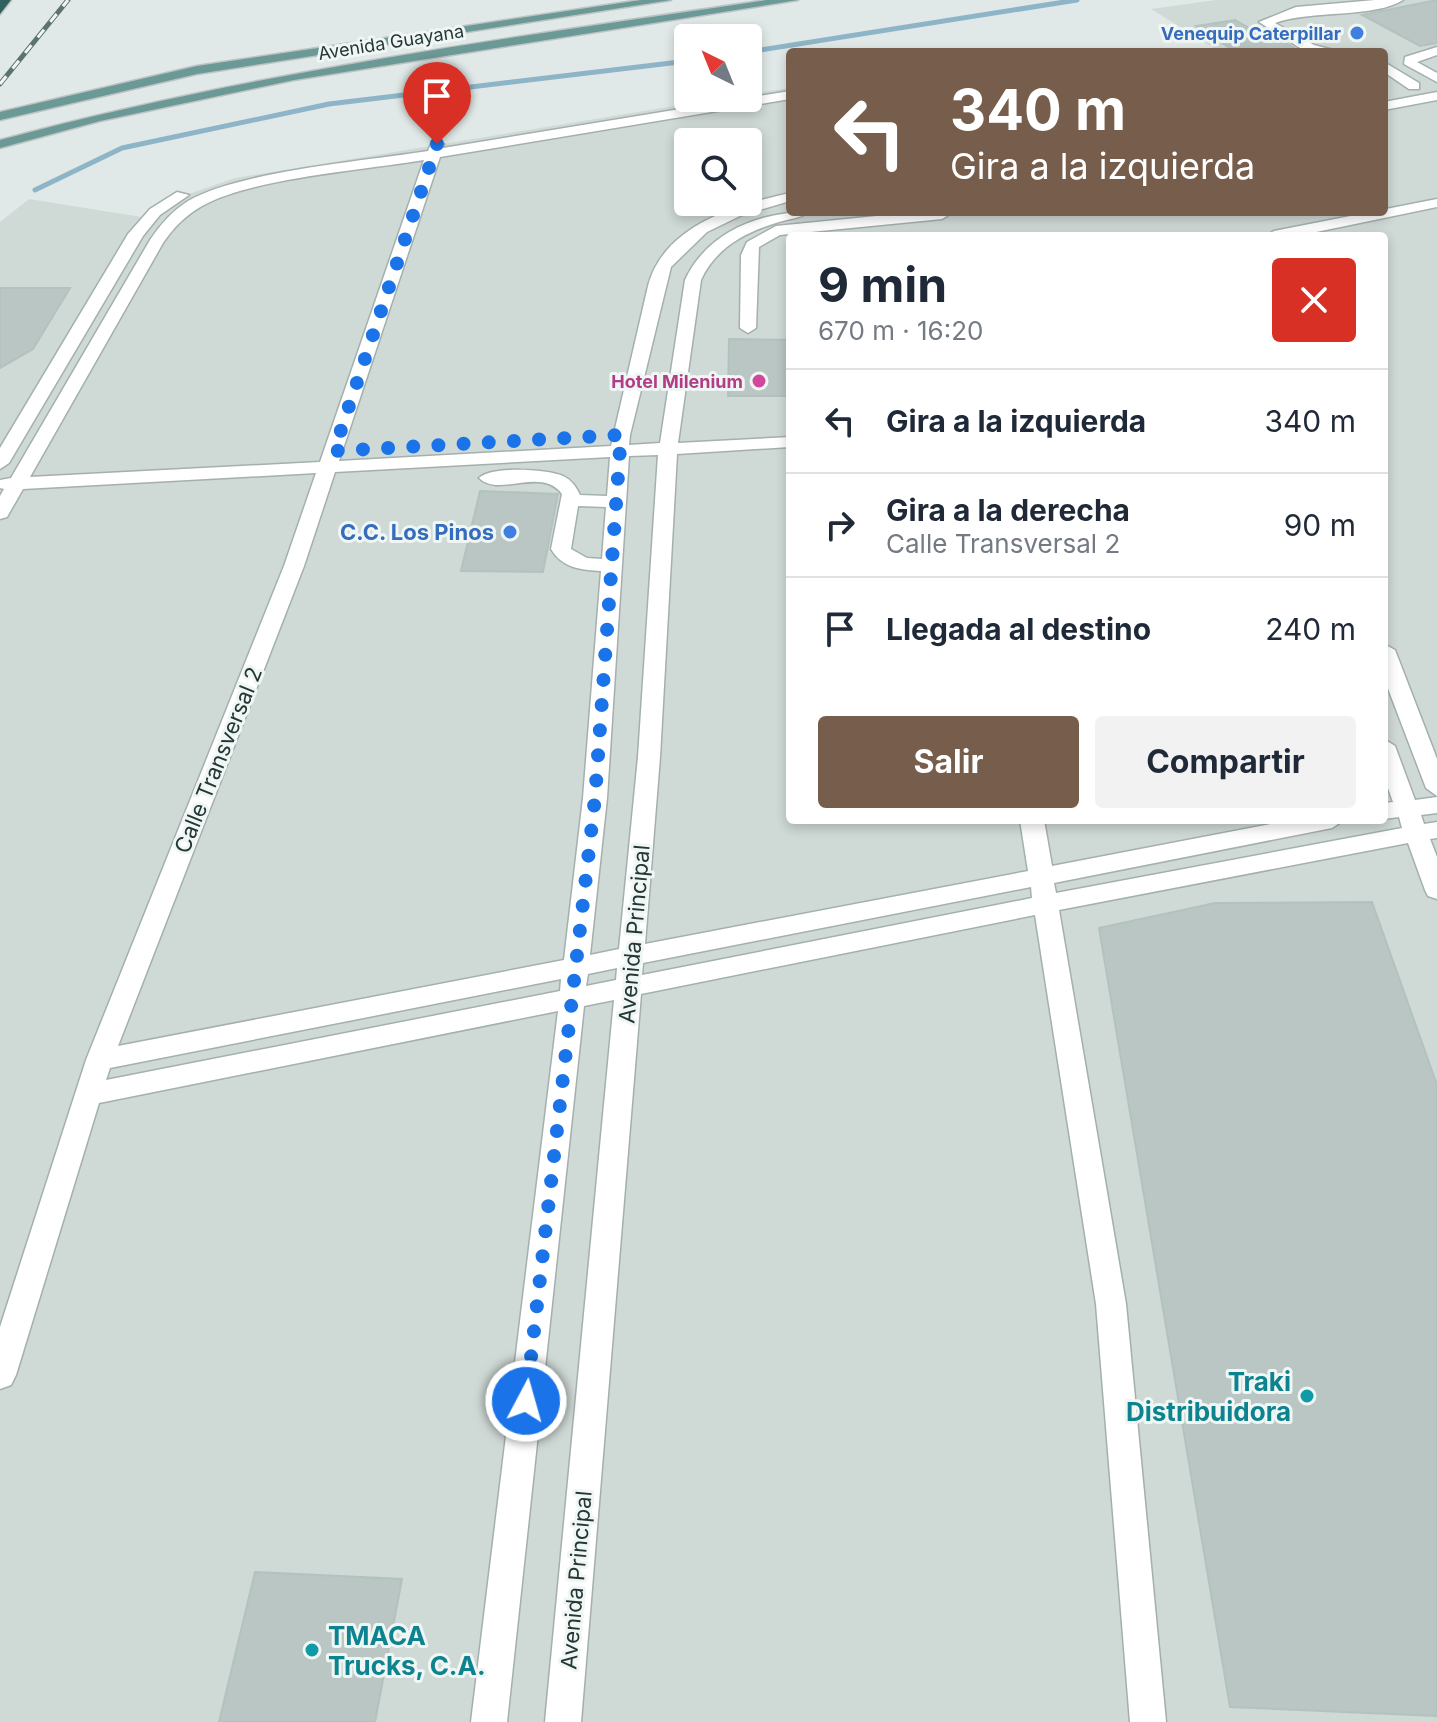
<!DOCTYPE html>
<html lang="es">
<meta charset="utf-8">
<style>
body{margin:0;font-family:Inter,sans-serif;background:#f2f2f3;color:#1f2937;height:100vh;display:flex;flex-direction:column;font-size:30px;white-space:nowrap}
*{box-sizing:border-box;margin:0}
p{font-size:26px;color:#747a83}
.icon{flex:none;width:44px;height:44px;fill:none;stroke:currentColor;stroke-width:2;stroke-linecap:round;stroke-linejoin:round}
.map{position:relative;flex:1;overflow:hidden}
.panel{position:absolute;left:786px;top:232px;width:602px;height:592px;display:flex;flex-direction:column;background:#fff;border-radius:8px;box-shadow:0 4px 12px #0003}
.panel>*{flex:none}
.guide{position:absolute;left:786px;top:48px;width:602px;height:168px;border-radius:8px;box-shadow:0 4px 12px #0003;background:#765d4c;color:#fff;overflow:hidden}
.needle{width:52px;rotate:317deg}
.fabs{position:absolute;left:674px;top:24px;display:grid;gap:16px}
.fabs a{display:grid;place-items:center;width:88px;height:88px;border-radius:8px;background:#fff;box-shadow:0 4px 12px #0003;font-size:40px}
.pin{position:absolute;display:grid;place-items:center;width:68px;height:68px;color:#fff;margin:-82px -34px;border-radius:50% 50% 50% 0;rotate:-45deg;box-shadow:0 0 8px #0007}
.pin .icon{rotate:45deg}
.me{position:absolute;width:88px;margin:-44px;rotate:6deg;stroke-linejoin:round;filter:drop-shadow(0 0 6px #0008)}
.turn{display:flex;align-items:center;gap:28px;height:168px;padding:0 32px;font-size:36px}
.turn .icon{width:104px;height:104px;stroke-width:2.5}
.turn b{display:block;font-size:56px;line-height:68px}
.round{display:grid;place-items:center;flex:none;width:84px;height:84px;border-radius:8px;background:#f2f2f3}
.summary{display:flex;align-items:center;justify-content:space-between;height:136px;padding:0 32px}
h1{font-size:48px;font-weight:700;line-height:60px}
.primary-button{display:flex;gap:16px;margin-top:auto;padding:16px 32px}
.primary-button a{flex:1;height:92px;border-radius:8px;background:#765d4c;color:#fff;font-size:32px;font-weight:700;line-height:92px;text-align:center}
.primary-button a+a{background:#f2f2f3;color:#1f2937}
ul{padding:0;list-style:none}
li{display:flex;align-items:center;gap:24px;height:104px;padding:0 32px;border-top:2px solid #e0e1e3}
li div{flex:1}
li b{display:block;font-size:30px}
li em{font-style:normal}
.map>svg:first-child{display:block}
.built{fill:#cfd9d6;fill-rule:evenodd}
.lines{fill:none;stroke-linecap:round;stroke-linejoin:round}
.stream{stroke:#8eb4c8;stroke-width:5}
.building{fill:#b9c6c3;stroke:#b3c2bf;stroke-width:2}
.minor-casing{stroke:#a4b0ae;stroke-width:3}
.major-casing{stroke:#bdc3c3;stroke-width:3}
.highway-casing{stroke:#bdc3c3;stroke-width:3}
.minor{fill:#fff;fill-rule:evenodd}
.major{fill:#6a9996;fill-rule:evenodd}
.highway{fill:#32605f;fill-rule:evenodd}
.rail-casing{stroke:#5d7371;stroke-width:5}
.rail{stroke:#f0f6f4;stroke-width:3;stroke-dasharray:10;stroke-linecap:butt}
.route{stroke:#1a73e8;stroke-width:14;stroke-dasharray:0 25.2}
.shop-dot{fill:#3f7fe0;stroke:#f0f6f4;stroke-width:3}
.hotel-dot{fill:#d1479c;stroke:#f0f6f4;stroke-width:3}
.culture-dot{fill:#0f9aa8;stroke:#f0f6f4;stroke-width:3}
.labels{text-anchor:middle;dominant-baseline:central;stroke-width:6;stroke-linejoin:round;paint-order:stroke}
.far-shop-label{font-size:18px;font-weight:bold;fill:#366cbe;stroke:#f0f6f4;text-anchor:end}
.far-street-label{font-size:18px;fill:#233736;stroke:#f0f6f4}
.far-hotel-label{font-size:18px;font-weight:bold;fill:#b23c85;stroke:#f0f6f4;text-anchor:end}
.shop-label{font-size:22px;font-weight:bold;fill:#366cbe;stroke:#f0f6f4;text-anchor:end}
.street-label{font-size:22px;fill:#233736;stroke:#f0f6f4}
.near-culture-label{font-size:26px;font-weight:bold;fill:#0d838f;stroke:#f0f6f4;text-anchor:end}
</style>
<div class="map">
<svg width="1437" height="1722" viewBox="0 0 1437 1722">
<rect width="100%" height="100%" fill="#e0e9e7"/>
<path class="built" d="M1216,0H1437V1722H0V222L29,199L148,218L180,197L235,178L699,102L748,98V94L790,88V212H1384V52H1220L1151,9ZM688,142H748V202H688ZM790,236H1384V820H790Z"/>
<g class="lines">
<path class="stream" d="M748,52L1077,0
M35,190L122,148L329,104L688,61"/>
</g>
<path class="building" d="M1437,0V43L1420,46L1362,15Z
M1235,20L1251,29L1258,27L1301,52H1236L1196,26Z
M0,288H70L33,349L0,368Z
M729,339L790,340V396H728Z
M480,491L558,494L543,572L461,571Z
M1372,902L1437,1085V1716L1230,1707L1099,928L1215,903Z
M255,1572L402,1579L375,1722H219Z"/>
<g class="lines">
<g class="minor-casing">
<path id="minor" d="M1375,0H1403C1376,18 1310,10 1275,23L1314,45L1341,52L1305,51L1259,22L1296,7Z
M1437,47V55L1417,62L1437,73V82L1404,64L1405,57Z
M1384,62L1419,83V89H1409L1384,72Z
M790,91V99L440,157L339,461L611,446L648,286C664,225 736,205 790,193V201L742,215L707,232L671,267L630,435L629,445L660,443L685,280C708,231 760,212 809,212C801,218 789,219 779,222C746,232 716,247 701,280L678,443L790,437V447L677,454L660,757L645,944L1028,871L1020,820H1044L1052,866L1291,820H1344L1332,828L1054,883L1056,893L1402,828L1399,817L1384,819V803L1393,802L1384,777V739L1395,746L1415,800L1437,797V813L1421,815L1424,824L1437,822V838L1430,839L1437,857V899L1428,896L1425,890L1408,843L1059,910L1126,1304L1166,1722H1130L1096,1304L1035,915L641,994L581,1722H545L614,1000L584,1006L507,1722H471L558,1011L99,1103L16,1375L11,1385L0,1389V1327L86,1060L284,566L316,473L23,489L7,517L0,519V496L4,489L0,488V480L11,478L150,240C160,225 172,211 188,201C240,171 365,161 428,151L432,141L437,140L444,144L443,148ZM424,160L320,462L30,477L163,243C173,228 186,215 202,206C252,178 365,170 424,160ZM658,455L638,757L619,949L590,955L607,798L629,456ZM610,457L607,496L580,495C576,487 572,480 563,476C546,469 491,466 479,478C499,498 541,466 562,494L551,549C562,568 581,570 601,571L583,798L564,960L118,1046L304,566L335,472ZM578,506L606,507L602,559L587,558L571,549ZM1031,887L1032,898L642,975L643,963ZM617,968L616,980L586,986L588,974ZM561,979L560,991L106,1080L110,1068Z
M1437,92V100L1384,110V102Z
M177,192L189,195L160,215L143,236L9,463L0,469V448L128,234L150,209Z
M1437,199V207L1297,236H1266L1274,231Z
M917,212L950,214L942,219L780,235L759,247L756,328L748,333L740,328L741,255L747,242L776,226Z
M1384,644L1395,650L1437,759V796L1426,788L1384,678Z"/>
</g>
<g class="major-casing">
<path id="major" d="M641,0H671L197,74L0,120V112L197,66Z
M767,0H798L294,80L100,121L0,148V140C252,72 509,38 767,0Z"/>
</g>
<g class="highway-casing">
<path id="highway" d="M0,0H11L0,14Z"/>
</g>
<use href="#minor" class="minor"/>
<use href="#major" class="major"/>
<use href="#highway" class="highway"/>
<g class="rail-casing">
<path id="rail" d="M0,84L68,0"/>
</g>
<use href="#rail" class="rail"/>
</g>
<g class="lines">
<path class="route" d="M437,144L334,451L621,435L595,798L526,1401"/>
</g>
<g class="shop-dot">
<circle cx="1357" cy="33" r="8"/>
<circle cx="510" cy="532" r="8"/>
</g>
<circle class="hotel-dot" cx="759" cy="381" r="8"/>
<g class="culture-dot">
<circle cx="1307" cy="1396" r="8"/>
<circle cx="312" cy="1650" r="8"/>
</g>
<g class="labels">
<g class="far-shop-label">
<text x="1341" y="33">Venequip Caterpillar</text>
</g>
<g class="far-street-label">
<text transform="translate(391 42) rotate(-9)">Avenida Guayana</text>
</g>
<g class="far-hotel-label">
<text x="743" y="381">Hotel Milenium</text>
</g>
<g class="shop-label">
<text x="494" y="532">C.C. Los Pinos</text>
</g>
<g class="street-label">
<text transform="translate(218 760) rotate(-68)">Calle Transversal 2</text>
<text transform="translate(634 934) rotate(-85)">Avenida Principal</text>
<text transform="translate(576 1580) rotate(-85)">Avenida Principal</text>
</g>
<g class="near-culture-label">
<text x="1291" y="1381">Traki<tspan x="1291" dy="30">Distribuidora</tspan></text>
<text x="328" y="1635" text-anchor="start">TMACA<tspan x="328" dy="30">Trucks, C.A.</tspan></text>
</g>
</g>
</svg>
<div class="fabs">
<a><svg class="needle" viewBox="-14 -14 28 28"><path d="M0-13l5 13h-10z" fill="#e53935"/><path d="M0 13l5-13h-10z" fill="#747a83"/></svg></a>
<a><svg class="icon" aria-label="search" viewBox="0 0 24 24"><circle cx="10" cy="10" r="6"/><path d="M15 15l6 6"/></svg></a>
</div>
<div class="pin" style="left:437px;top:144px;background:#d93025"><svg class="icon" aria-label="arrive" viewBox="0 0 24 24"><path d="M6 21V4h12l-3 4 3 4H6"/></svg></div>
<svg class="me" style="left:526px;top:1401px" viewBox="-20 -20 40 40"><circle r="17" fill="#1a73e8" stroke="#fff" stroke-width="3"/><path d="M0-11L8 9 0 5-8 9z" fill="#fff"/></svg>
<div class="guide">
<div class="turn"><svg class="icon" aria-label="left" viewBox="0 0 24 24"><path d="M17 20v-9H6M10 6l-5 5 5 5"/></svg><div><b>340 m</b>Gira a la izquierda</div></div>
</div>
<section class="panel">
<div class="summary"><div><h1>9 min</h1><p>670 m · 16:20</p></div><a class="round" style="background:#d93025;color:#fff"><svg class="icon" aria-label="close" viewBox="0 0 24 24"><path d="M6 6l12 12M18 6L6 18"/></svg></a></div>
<ul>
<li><svg class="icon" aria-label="left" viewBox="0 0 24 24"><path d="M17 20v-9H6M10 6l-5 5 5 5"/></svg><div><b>Gira a la izquierda</b></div><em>340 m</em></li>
<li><svg class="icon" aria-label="right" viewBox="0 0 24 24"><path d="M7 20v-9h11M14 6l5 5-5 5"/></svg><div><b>Gira a la derecha</b><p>Calle Transversal 2</p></div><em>90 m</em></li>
<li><svg class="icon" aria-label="arrive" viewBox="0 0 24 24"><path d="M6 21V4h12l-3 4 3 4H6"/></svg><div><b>Llegada al destino</b></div><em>240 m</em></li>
</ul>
<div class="primary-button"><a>Salir</a><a>Compartir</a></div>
</section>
</div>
